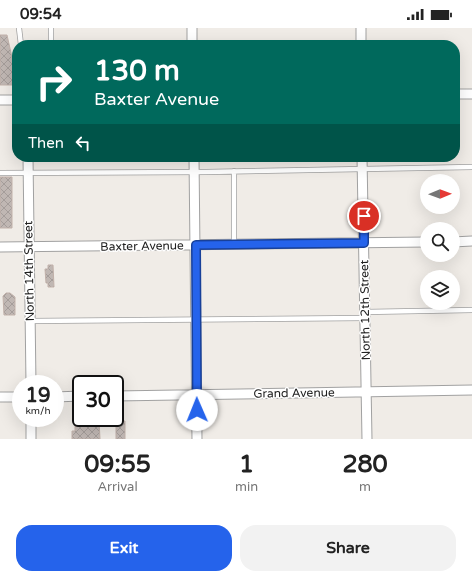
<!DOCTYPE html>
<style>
body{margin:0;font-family:"Varela Round",sans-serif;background:#f2f2f2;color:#222;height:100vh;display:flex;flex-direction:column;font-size:15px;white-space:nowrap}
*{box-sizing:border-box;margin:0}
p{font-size:13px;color:#767676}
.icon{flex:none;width:22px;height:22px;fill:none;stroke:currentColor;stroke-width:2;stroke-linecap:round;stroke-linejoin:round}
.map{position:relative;height:411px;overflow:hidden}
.panel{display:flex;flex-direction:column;background:#fff;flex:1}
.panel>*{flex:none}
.banner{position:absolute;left:12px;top:12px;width:448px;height:122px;border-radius:16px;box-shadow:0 4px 16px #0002;background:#00695c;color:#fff;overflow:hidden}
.needle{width:26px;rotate:89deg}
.controls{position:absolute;left:420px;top:146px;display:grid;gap:8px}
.controls a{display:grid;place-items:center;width:40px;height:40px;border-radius:50%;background:#fff;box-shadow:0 4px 16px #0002;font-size:20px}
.speed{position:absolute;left:12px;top:347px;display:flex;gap:8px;font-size:20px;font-weight:700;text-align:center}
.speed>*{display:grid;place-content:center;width:52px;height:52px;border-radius:50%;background:#fff;box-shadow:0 4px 16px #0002;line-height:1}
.speed small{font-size:10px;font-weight:400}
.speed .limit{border:2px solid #111;border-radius:6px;background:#fff;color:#111}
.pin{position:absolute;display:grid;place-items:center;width:34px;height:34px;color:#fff;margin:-17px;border:2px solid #fff;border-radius:50%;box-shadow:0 1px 4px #0007}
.me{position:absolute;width:44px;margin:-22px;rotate:359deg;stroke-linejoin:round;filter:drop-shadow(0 0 3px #0008)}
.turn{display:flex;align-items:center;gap:14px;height:84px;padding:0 16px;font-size:18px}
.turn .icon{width:52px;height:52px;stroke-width:2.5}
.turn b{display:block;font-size:28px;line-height:34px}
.then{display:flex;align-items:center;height:38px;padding:0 16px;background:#0003;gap:8px;font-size:15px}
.eta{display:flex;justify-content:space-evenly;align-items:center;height:68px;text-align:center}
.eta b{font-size:24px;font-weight:800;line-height:28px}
.action{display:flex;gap:8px;margin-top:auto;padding:8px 16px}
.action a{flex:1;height:46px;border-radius:16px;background:#2563eb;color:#fff;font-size:16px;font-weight:800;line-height:46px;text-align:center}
.action a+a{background:#f2f2f2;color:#222}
.status{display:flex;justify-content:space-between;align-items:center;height:28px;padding:0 20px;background:#fff;direction:ltr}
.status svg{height:11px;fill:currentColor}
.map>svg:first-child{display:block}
.building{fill:url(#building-cross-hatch);stroke:#c1b1aa}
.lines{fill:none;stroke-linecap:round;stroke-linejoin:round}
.service-casing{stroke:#a1a1a1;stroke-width:6}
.minor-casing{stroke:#a1a1a1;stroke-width:11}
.service{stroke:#fff;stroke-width:4.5}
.minor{stroke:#fff;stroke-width:9}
.route-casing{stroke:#184099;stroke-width:10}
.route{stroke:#2563eb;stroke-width:7}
.labels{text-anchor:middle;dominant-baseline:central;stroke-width:3;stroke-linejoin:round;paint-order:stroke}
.street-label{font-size:12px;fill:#202020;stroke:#fff}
</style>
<div class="status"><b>09:54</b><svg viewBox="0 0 49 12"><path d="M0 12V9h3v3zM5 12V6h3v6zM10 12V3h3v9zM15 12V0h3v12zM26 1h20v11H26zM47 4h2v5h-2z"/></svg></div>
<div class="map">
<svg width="472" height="411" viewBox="0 0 472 411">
<defs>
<pattern id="building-cross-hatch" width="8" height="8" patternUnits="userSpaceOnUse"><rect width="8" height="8" fill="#c0b7b3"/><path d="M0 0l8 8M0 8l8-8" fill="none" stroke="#a59d9a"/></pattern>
</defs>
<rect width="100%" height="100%" fill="#f0ece7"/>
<path class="building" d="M0,7H7L13,34V57H0Z
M0,149H12V200H0Z
M48,237H53L54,259H48V255H46L45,241H48Z
M6,265H10L15,269V287H4L3,268Z
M81,389L99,392L100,411H72V403H75V390Z
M125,393V411H116V394Z"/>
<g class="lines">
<g class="service-casing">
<path id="service" d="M19,0L21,17
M51,0V17
M234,143V216
M0,145L206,144L472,139
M365,284L472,282
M30,293L365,290"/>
</g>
<g class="minor-casing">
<path id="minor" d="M192,0V17
M361,0V17
M455,66H472
M0,72H17
M28,129L31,356
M194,129L197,411
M362,129L367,411
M453,214L472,213
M0,219L427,214
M115,368L472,362
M0,369H21
M55,369L81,368
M31,390V411"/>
</g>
<use href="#service" class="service"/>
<use href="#minor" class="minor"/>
</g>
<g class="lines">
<g class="route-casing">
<path id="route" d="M197,382L196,217L364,215V188"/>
</g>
<use href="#route" class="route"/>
</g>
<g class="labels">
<g class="street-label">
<text transform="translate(142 218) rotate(-1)">Baxter Avenue</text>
<text transform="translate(29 243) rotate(-91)">North 14th Street</text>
<text transform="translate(365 282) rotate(-91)">North 12th Street</text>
<text transform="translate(294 365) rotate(-1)">Grand Avenue</text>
</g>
</g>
</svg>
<div class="controls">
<a><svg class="needle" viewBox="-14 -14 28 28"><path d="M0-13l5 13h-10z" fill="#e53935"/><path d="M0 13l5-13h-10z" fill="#767676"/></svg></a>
<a><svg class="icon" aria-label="search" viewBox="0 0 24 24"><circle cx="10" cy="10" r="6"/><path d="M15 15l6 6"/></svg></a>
<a><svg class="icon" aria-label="layers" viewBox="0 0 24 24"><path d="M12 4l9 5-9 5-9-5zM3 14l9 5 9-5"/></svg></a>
</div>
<div class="speed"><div>19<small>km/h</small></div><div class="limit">30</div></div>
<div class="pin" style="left:364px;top:188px;background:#d93025"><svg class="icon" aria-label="arrive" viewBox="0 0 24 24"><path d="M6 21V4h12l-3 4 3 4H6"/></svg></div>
<svg class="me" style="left:197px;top:382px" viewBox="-20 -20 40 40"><circle r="19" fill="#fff"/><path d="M0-13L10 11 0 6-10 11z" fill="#2563eb"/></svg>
<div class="banner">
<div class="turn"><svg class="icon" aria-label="right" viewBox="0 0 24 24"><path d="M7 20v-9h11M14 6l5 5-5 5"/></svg><div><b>130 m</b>Baxter Avenue</div></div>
<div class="then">Then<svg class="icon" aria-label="left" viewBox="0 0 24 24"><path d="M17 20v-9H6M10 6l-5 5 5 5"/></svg></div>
</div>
</div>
<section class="panel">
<div class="eta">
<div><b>09:55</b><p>Arrival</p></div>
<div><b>1</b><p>min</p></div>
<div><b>280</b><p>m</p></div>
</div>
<div class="action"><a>Exit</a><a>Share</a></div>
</section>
